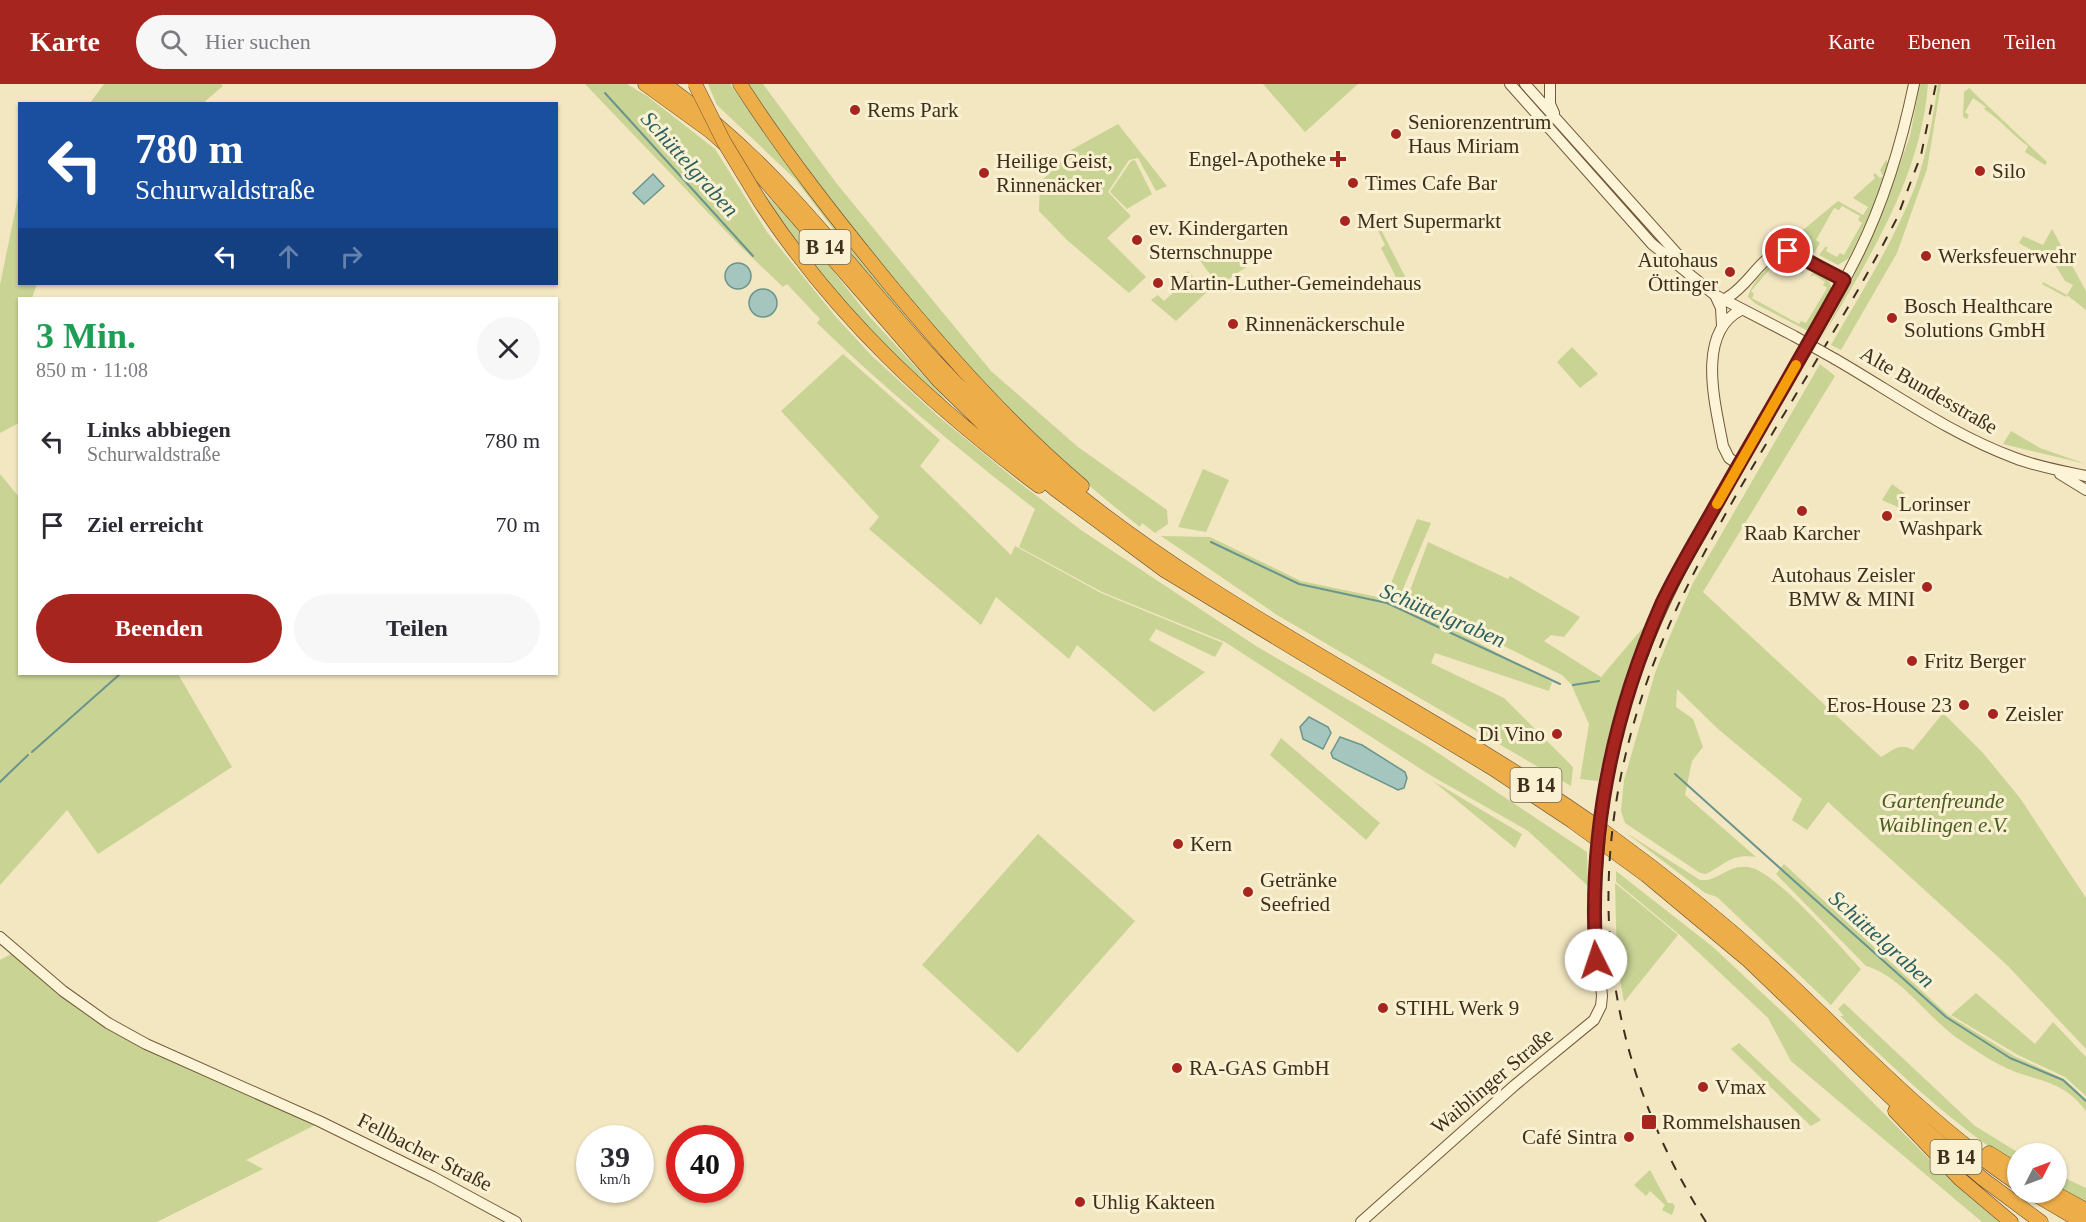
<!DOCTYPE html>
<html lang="de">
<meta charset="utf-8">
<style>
body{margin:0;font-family:"Times New Roman",serif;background:#f7f7f7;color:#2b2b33;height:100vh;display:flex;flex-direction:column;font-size:22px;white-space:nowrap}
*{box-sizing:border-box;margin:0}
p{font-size:20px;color:#7c7c81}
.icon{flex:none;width:33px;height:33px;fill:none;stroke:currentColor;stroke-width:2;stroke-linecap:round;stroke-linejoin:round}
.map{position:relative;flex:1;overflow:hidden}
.drawer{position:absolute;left:18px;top:213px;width:540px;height:378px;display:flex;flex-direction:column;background:#fff;border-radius:0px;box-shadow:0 2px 4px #0004}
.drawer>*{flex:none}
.top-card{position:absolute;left:18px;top:18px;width:540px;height:183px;border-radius:0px;box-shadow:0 2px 4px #0004;background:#1a4fa0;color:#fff;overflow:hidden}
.needle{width:39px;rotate:48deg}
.fabs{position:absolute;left:2007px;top:1059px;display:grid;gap:12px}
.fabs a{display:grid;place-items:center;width:60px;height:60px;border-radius:50%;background:#fff;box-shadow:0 2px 4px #0004;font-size:30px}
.speed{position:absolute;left:576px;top:1041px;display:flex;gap:12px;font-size:30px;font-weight:700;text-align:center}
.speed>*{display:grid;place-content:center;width:78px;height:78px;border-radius:50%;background:#fff;box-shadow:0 2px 4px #0004;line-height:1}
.speed small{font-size:15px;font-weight:400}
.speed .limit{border:9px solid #d22;background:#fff;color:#111}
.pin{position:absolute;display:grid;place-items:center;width:51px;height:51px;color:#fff;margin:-26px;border:3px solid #fff;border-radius:50%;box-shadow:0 2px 6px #0007}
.me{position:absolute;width:66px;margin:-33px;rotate:356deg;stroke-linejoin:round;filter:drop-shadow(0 0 4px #0008)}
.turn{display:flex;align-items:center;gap:21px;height:126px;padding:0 18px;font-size:27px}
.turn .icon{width:78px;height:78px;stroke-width:2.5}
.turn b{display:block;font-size:42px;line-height:51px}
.lanes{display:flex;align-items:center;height:57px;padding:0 18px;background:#0003;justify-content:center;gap:30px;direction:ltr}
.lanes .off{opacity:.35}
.round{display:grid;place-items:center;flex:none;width:63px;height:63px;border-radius:32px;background:#f7f7f7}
.summary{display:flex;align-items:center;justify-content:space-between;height:102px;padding:0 18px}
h1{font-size:36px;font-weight:700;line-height:45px;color:#1e9e55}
.primary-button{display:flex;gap:12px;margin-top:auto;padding:12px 18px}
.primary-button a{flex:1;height:69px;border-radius:36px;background:#a7251f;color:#fff;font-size:24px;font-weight:700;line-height:69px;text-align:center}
.primary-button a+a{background:#f7f7f7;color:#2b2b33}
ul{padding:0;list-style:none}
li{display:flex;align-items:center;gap:18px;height:84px;padding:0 18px}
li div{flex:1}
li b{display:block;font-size:22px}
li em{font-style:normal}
header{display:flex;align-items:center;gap:36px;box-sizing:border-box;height:84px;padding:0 30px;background:#a7251f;color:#fff}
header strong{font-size:28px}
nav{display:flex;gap:33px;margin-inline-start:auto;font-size:21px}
.search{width:420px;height:54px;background:#f7f7f7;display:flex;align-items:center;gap:15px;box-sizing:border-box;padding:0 21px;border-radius:33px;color:#7c7c81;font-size:22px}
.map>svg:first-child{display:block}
.green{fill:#c8d394}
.water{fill:#a5c6be;stroke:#6a958d;stroke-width:1.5}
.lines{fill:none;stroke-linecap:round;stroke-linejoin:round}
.stream{stroke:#6a958d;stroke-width:2}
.secondary-casing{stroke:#72593a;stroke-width:12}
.highway-casing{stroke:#5d452b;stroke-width:15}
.secondary{stroke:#fdf3d7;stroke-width:10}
.highway{stroke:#edae49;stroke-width:14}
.rail{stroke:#3e2f1c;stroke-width:2;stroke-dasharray:10 10;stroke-linecap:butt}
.secondary-bridge-casing{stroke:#72593a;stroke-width:12;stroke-linecap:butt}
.highway-bridge-casing{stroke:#5d452b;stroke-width:15;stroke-linecap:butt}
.secondary-bridge{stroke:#fdf3d7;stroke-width:10}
.highway-bridge{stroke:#edae49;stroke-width:14}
.route-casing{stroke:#6d1814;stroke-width:15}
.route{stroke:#a7251f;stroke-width:10}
.slow{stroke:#f59e0b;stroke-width:10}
.poi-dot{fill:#a7251f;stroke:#faf1d3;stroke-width:2}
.labels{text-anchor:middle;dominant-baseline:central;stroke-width:6;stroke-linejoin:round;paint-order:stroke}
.shield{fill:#faf1d3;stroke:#766953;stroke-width:1.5}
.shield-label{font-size:20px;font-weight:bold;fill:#3e2f1c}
.poi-label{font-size:21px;fill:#3e2f1c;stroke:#faf1d3;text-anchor:start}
.street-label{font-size:21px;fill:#3e2f1c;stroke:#faf1d3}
.park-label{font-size:21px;font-style:italic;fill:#4a5d20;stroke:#faf1d3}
.water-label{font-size:22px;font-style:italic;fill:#2a605f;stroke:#faf1d3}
</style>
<header>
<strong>Karte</strong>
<div class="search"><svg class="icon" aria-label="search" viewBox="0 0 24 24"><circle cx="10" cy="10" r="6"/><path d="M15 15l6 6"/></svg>Hier suchen</div>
<nav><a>Karte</a><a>Ebenen</a><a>Teilen</a></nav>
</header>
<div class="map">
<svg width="2086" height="1138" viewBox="0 0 2086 1138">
<rect width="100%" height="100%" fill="#f3e7c2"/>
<path class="green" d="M104,0H221L223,2L203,19H90Z
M585,0H627L647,12L715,65L767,148L836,233L872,272L939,333L1016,396L1081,446L1256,562L1426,661L1587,768L1588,802L1528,747L1430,691L1225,558L1102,508L1019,463L1035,425C959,366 886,306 817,239L820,235L787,200L783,203L740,162Z
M708,0H730L797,93L983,314H979L867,189L795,95L717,21Z
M749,0H763L837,100L991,287L1078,363L1167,426L1168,440L1155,449L1142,439L1140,443C1034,361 946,263 863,159C822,108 781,57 749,0Z
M1263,0H1358L1305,48Z
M1920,0H1928C1921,94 1867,178 1820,257L1851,199L1884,125L1910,52Z
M1938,0H1941L1927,85L1897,169L1841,266L1831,261C1861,209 1893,159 1915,103C1927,70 1933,34 1938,0Z
M1969,4L2047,78L2045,81L2025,68L2028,62C2012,51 2002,37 1984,25L1986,23L1973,14L1965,28L1969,31L1967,35L1963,33L1964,8Z
M1118,40L1167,102L1156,107L1138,74L1129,76L1108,108L1131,132L1107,154L1146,193L1129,209L1067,156L1039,127L1040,99L1071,66Z
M1135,76L1152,110L1127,125L1110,108L1131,77Z
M1886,76L1888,79L1884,100L1849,174L1838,181L1819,171L1825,163H1828L1826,167L1837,173L1840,169L1844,171L1862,139L1858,136L1860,132L1842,122L1839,126L1834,124L1816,156L1820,159L1814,169L1798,160L1797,151L1838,117L1863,131L1868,123L1853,114L1875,94L1873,91L1875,89L1880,94L1883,92L1880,86Z
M750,95L800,145L867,230L967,339L871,251L795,162Z
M19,108L20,200H37L32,214H20C20,232 15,253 20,270L19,339L0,349V201Z
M1375,134L1409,200V205L1400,201L1381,164L1385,161L1374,138L1369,140L1368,137Z
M2052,145L2086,207V226L2067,211L2066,213L2042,200L2043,198L2067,211L2073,201L2065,197L2054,179L2019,159L2023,152L2043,161Z
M1208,168L1228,178L1247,172L1252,179L1219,202L1198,174Z
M1784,173L1805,181L1803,189L1801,190L1803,185L1791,179L1788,182L1776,178L1751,207L1754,210L1752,214L1799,240L1801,237L1806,239L1827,204L1823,201L1825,198L1814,191L1810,193L1814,186C1823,189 1831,196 1832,207L1810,248L1756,220L1748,213C1752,198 1769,178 1784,173Z
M1188,187L1207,208L1176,237L1151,216L1158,211L1164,217L1183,200L1179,198Z
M1572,263L1598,290L1580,304L1557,278Z
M843,270L940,356L920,382L1011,471L1015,462L1101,509L1223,559L1215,573L1156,545L1149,556L1205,588L1154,628L1077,561L1069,575L996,513L981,541L869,445L879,433L781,327Z
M1820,280L1835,292L1703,508L1881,673C1893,666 1900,658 1913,666L1943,629L1983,669L2020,714L2086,814V965L2008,882L1828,718L1807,746L1792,736L1802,715L1718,645L1677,605L1676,623L1693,635L1703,663L1692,677L1685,711L1756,773C1731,769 1726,780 1706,790L1700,789L1625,739L1621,727L1624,696L1655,589L1669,554L1693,499Z
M2011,347L2040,364L2086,380L2003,360Z
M1203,385L1229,396L1206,448L1178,443Z
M0,390L19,413L20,590H178L232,683L98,770L67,726L0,801Z
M1892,400L1908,412L1902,425L1882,416Z
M1417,435L1431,439L1400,512L1387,509Z
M1161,452L1210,453L1301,497L1402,518L1552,598L1549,607L1435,569L1431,579L1504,614L1573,683L1571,702L1277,531Z
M1428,458L1508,495L1510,492L1580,533L1564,553L1551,551L1544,557L1601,593L1647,539L1611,643L1598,697L1580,695L1589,640L1571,600L1562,591L1411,516L1408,512Z
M1281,654L1380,739L1366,756L1270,671Z
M1433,697L1522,750L1515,764Z
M1625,748L1700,796C1718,798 1728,780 1748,783C1775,786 1840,863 1861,885L1831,921L1717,813L1705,809Z
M1038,750L1135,837L1018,969L922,881Z
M1784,780L1948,931L2014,972L2064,995L2086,1015V1027C2063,997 2043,999 2011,986C1994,979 1978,968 1963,958C1929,937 1904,893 1866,882L1776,790Z
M1616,787L1713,863L1790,935L1940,1086L2002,1138H1982L1791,977L1768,934L1681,852L1616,798Z
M1615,799L1678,851L1624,918L1617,879Z
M11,870L60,911L144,964L315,1041L246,1076L263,1085L157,1138H0V876Z
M1976,909L2035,960L2053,938L2086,973V1012L2065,993L2018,971L1951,931Z
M1844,919L1975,1042L2019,1069L2017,1082C1952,1039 1896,987 1840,932H1844L1838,925Z
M1739,959L1821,1036L1811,1042L1731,965Z
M1650,1086L1668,1119H1673L1675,1123L1672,1131L1662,1126L1665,1121L1650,1107L1646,1112L1634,1101Z
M2056,1090L2086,1104V1122L2057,1106Z"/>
<path class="water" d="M653,90L664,102L644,120L633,109Z
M725 192a13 13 0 1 1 26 0a13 13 0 1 1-26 0Z
M749 219a14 14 0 1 1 28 0a14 14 0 1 1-28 0Z
M1309,633L1328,643L1331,649L1323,665L1303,655L1300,643Z
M1340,653L1362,661L1405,688L1407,694L1404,704L1398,706L1333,674L1331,669Z"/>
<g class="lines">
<path class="stream" d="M605,9L753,172
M1211,458L1299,500L1387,519L1560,600
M1573,601L1599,597
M32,668L120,590
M1675,690L1946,933L2010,974L2063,996L2086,1017
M0,698L28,671"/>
<g class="secondary-casing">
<path id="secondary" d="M1510,0L1652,160L1715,211L1794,252
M1525,0L1688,182
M1550,0V20L1554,29
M1715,211L1721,224L1722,242
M1728,213C1749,201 1760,173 1782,167L1801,171L1844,196
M1835,275C1894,309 1950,350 2015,374C2038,383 2062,387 2086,392
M1739,381L1729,374L1723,362C1716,323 1695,249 1741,226
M2060,390L2086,406
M1603,712C1635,509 1770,347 1859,168C1885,115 1902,58 1914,0
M0,853L63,907L108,939L146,960L319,1037L433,1093L516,1138
M1361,1138L1515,1001L1594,936L1601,922L1602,912L1594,836L1596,796"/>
</g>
<g class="highway-casing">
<path id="highway" d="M645,0L710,47L762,93L939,297L1013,369L1056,406L1164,486L1492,684L1572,737L1646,791L1749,877L1924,1045L1983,1095L2041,1138
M664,0C777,78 843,177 934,276C970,315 1008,351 1048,386C1218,531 1428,621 1609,751C1671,796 1730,844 1786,896C1861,967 1932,1042 2018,1100
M740,0C785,70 837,136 890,201C949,272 1011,342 1082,402
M761,119C837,234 929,319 1039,402
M1895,1027L1960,1095L2011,1138
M1989,1069L2018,1087
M2031,1108L2082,1138
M2053,1108L2086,1126"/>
</g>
<use href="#secondary" class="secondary"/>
<use href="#highway" class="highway"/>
<path class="rail" d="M1706,1138C1579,937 1581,723 1683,511C1746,381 1831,263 1897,134L1921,71L1936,0"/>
<g class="secondary-bridge-casing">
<path id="secondary-bridge" d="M1794,252L1835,275
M1596,796L1603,712"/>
</g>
<g class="highway-bridge-casing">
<path id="highway-bridge" d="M695,0L724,58L761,119"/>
</g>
<use href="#secondary-bridge" class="secondary-bridge"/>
<use href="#highway-bridge" class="highway-bridge"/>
</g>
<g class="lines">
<g class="route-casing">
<path id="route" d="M1596,876C1588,753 1612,632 1662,519C1679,483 1701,448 1721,412C1762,340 1804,268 1844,196L1788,167"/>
</g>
<use href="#route" class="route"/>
<path class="slow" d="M1717,420L1796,281"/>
</g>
<g class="poi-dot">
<circle cx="855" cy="26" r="6"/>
<circle cx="1396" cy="50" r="6"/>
<path d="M1335 66h6v6h6v6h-6v6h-6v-6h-6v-6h6z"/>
<circle cx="1980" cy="87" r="6"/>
<circle cx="984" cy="89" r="6"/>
<circle cx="1353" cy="99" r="6"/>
<circle cx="1345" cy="137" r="6"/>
<circle cx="1137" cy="156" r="6"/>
<circle cx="1926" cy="172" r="6"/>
<circle cx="1730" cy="188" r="6"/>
<circle cx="1158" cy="199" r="6"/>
<circle cx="1892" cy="234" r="6"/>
<circle cx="1233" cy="240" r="6"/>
<circle cx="1802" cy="427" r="6"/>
<circle cx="1887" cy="432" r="6"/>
<circle cx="1927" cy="503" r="6"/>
<circle cx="1912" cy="577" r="6"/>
<circle cx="1964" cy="621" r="6"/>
<circle cx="1993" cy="630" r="6"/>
<circle cx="1557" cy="650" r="6"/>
<circle cx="1178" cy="760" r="6"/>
<circle cx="1248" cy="808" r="6"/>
<circle cx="1383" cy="924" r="6"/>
<circle cx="1177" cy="984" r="6"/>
<circle cx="1703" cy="1003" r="6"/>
<rect x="1641" y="1030" width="16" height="16" rx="3"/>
<circle cx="1629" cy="1053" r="6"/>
<circle cx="1080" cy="1118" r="6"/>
</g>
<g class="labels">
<g class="shield">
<rect x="799.5" y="146" width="51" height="34" rx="4.5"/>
<rect x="1510.5" y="684" width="51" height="34" rx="4.5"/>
<rect x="1930.5" y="1056" width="51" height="34" rx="4.5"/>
</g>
<g class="shield-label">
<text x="825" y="163">B 14</text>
<text x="1536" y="701">B 14</text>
<text x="1956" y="1073">B 14</text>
</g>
<g class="poi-label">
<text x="867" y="26">Rems Park</text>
<text x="1408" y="38">Seniorenzentrum<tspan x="1408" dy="24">Haus Miriam</tspan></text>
<text x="1326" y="75" text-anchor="end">Engel-Apotheke</text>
<text x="996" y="77">Heilige Geist,<tspan x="996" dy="24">Rinnenäcker</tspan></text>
<text x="1992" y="87">Silo</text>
<text x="1365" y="99">Times Cafe Bar</text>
<text x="1357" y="137">Mert Supermarkt</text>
<text x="1149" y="144">ev. Kindergarten<tspan x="1149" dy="24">Sternschnuppe</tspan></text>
<text x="1938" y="172">Werksfeuerwehr</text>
<text x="1718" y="176" text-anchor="end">Autohaus<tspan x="1718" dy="24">Öttinger</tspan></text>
<text x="1170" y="199">Martin-Luther-Gemeindehaus</text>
<text x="1904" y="222">Bosch Healthcare<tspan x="1904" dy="24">Solutions GmbH</tspan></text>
<text x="1245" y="240">Rinnenäckerschule</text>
<text x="1899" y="420">Lorinser<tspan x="1899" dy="24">Washpark</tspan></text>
<text x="1802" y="449" text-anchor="middle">Raab Karcher</text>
<text x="1915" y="491" text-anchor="end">Autohaus Zeisler<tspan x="1915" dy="24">BMW &amp; MINI</tspan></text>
<text x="1924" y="577">Fritz Berger</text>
<text x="1952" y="621" text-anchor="end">Eros-House 23</text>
<text x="2005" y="630">Zeisler</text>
<text x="1545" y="650" text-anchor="end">Di Vino</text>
<text x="1190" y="760">Kern</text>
<text x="1260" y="796">Getränke<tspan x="1260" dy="24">Seefried</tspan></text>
<text x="1395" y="924">STIHL Werk 9</text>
<text x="1189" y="984">RA-GAS GmbH</text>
<text x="1715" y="1003">Vmax</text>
<text x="1662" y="1038">Rommelshausen</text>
<text x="1617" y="1053" text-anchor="end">Café Sintra</text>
<text x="1092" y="1118">Uhlig Kakteen</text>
</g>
<g class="street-label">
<text transform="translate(1929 306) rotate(30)">Alte Bundesstraße</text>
<text transform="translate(1492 997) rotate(-40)">Waiblinger Straße</text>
<text transform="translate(425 1068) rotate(27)">Fellbacher Straße</text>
</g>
<g class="park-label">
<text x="1943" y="717">Gartenfreunde<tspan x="1943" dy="24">Waiblingen e.V.</tspan></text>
</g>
<g class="water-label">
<text transform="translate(690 80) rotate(48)">Schüttelgraben</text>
<text transform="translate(1443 531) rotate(23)">Schüttelgraben</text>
<text transform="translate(1882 855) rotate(42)">Schüttelgraben</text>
</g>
</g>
</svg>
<div class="fabs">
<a><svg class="needle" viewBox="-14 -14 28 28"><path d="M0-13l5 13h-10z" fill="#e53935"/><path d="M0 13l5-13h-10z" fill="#7c7c81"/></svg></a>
</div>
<div class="speed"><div>39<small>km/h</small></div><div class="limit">40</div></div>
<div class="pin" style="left:1788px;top:167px;background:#d93025"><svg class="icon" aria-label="arrive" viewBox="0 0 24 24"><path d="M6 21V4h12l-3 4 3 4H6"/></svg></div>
<svg class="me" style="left:1596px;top:876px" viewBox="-20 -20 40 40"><circle r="19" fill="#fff"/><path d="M0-13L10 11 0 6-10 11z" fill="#a7251f"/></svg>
<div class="top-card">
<div class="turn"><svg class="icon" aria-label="left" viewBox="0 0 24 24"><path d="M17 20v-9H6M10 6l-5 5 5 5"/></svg><div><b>780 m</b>Schurwaldstraße</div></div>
<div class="lanes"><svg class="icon" aria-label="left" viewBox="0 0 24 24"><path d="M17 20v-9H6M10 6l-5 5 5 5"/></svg><svg class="icon off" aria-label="ahead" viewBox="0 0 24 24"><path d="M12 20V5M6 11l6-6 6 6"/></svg><svg class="icon off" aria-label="right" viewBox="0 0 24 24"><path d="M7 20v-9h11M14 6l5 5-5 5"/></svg></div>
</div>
<section class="drawer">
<div class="summary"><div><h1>3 Min.</h1><p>850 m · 11:08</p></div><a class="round"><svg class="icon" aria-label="close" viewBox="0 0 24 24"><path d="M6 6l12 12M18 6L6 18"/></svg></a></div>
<ul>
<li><svg class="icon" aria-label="left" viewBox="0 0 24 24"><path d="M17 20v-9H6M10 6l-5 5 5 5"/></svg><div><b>Links abbiegen</b><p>Schurwaldstraße</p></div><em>780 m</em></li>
<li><svg class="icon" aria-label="arrive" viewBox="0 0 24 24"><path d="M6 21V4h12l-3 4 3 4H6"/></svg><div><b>Ziel erreicht</b></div><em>70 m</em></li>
</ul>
<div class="primary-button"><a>Beenden</a><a>Teilen</a></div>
</section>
</div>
